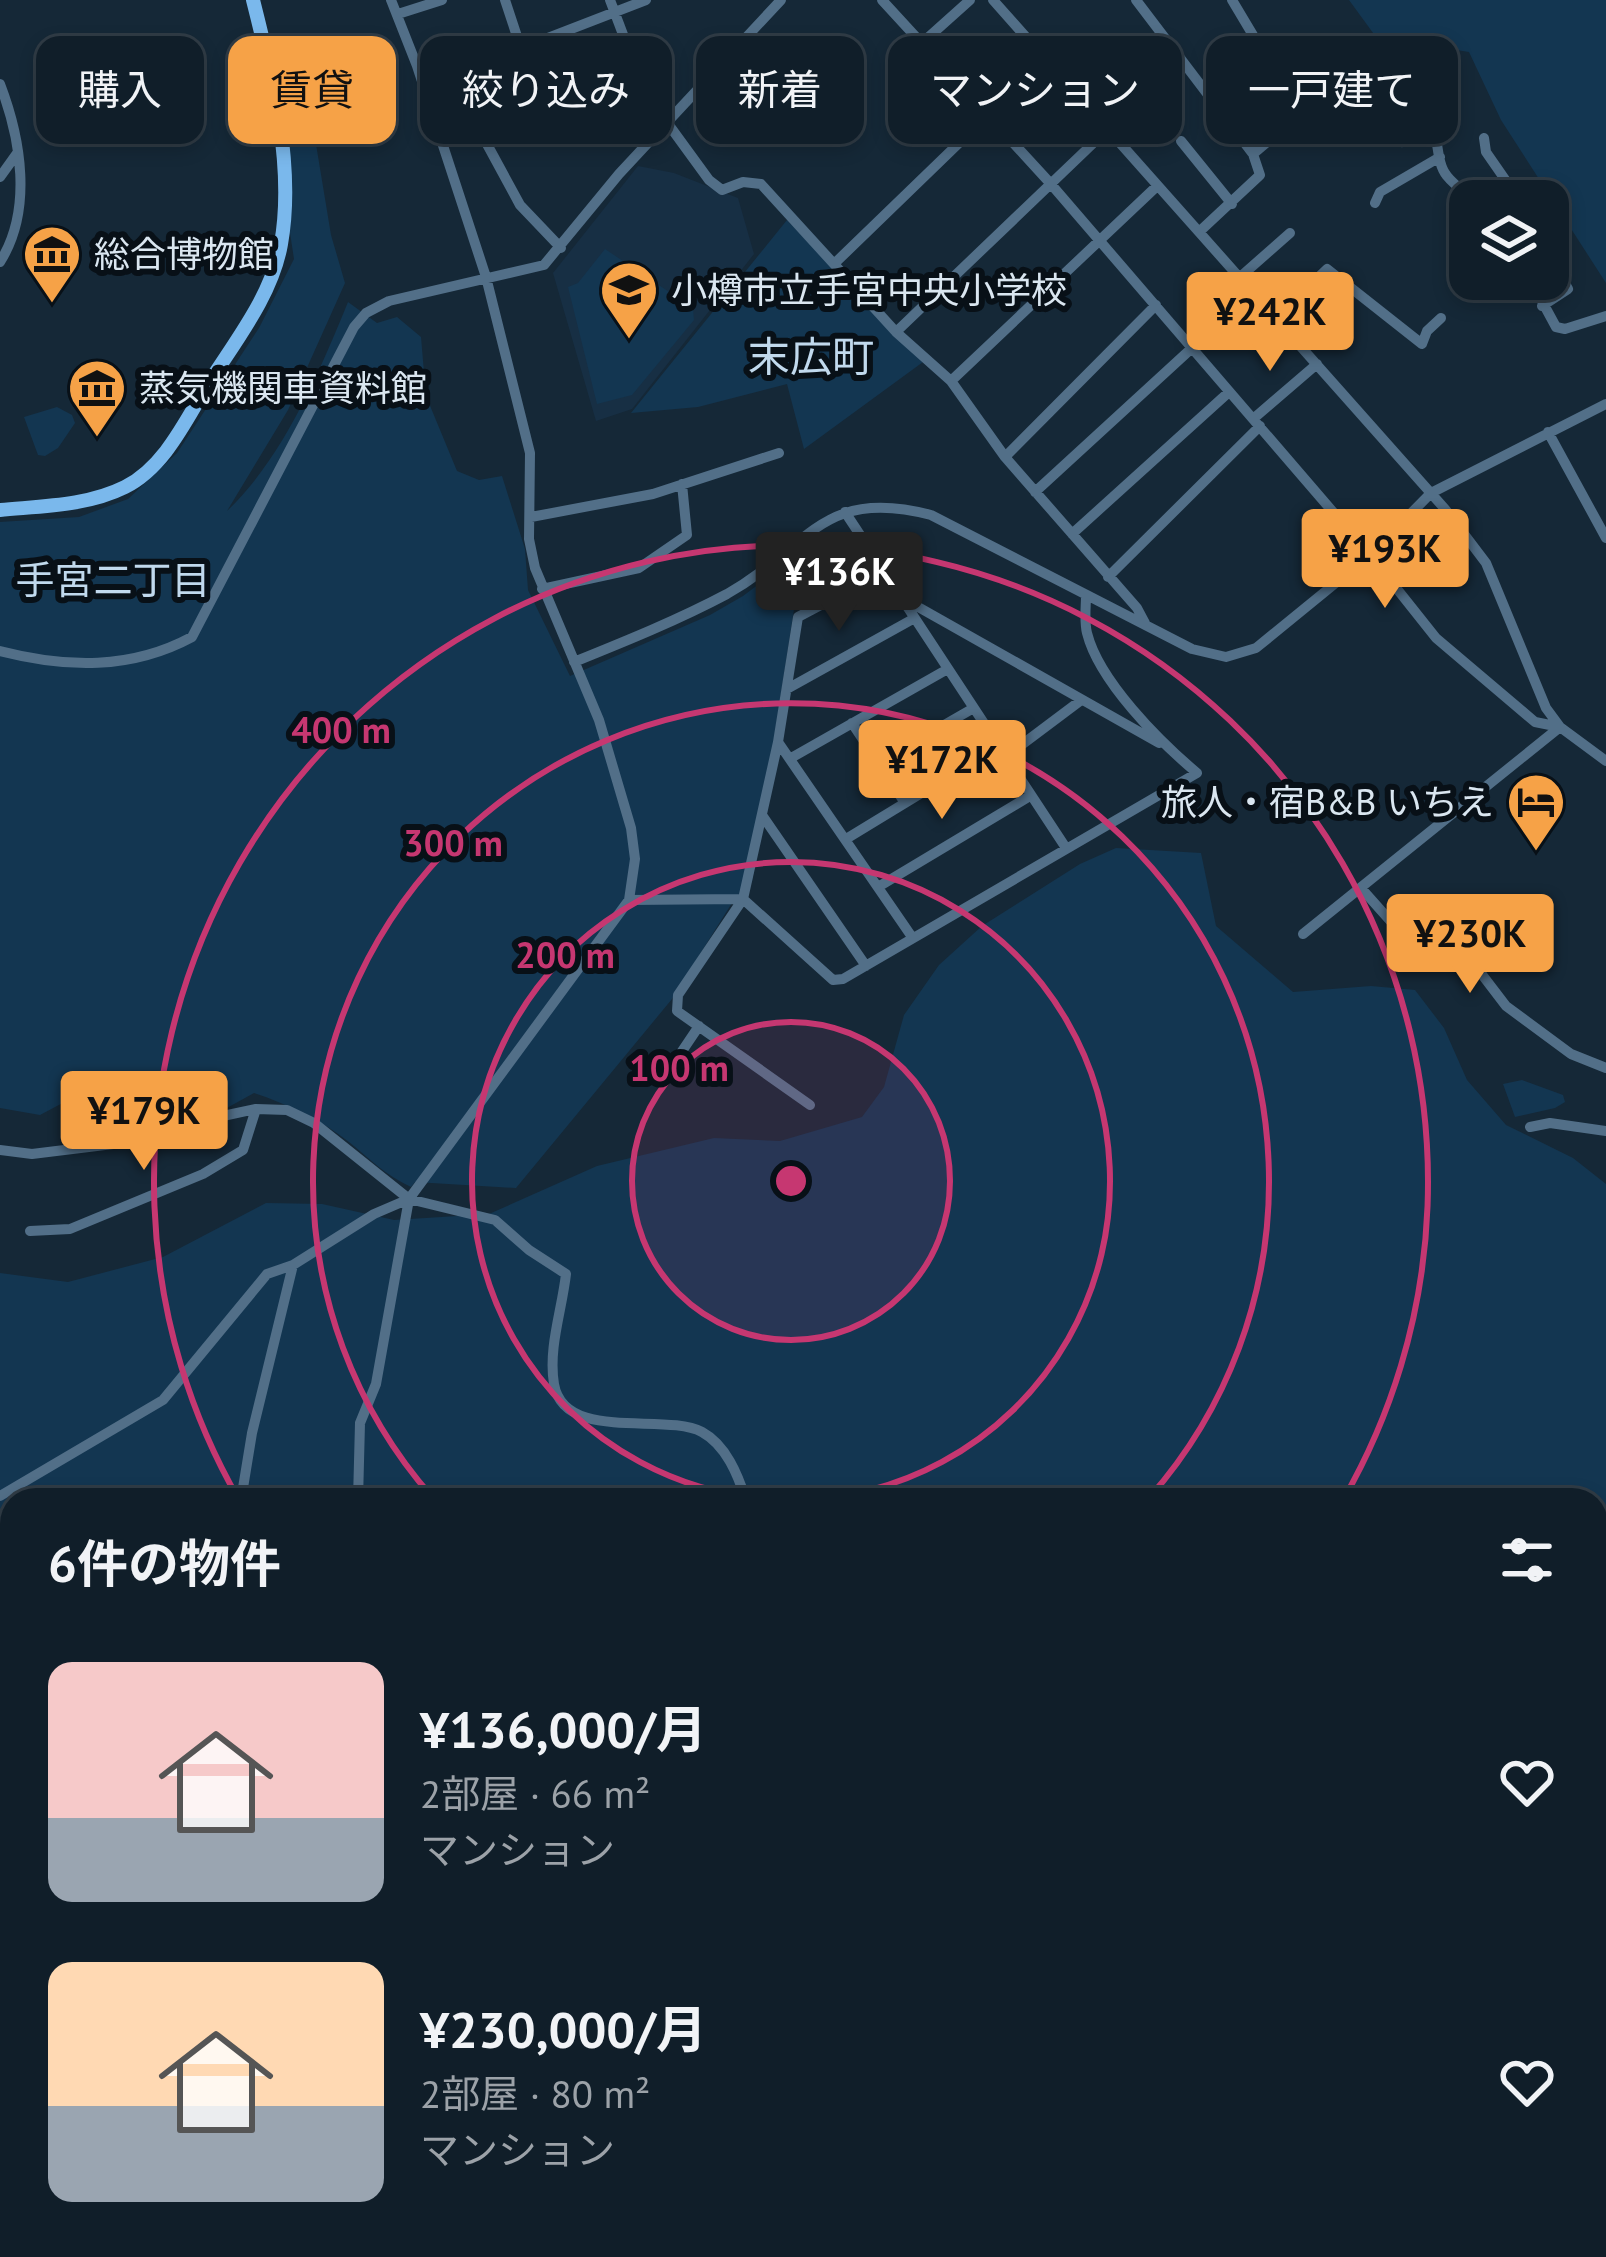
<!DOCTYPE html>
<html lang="ja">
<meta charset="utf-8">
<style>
:root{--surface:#101e29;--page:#1e2b35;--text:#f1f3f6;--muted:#9ca2a8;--line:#303c46;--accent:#f6a247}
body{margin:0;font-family:"PT Sans","Noto Sans JP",sans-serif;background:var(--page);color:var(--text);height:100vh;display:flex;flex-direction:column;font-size:45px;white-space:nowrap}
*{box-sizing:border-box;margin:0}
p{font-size:39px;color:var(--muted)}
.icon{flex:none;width:66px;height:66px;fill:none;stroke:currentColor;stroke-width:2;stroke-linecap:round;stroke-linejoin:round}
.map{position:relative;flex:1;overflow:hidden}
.drawer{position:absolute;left:0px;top:1488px;width:1608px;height:771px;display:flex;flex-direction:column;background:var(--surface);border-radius:36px 36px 0 0;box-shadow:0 6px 18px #0003,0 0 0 3px var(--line)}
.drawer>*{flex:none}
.banner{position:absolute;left:36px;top:36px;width:1536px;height:108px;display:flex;gap:24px}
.buttons{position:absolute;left:1449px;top:180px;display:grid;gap:24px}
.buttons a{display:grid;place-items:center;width:120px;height:120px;border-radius:24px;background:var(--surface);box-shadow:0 6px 18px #0003,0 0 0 3px var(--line);font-size:60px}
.price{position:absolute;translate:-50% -102px;padding:0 27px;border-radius:12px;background:var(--accent);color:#111;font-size:39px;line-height:78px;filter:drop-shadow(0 3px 6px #0008)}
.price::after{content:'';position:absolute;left:50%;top:72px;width:36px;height:27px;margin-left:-18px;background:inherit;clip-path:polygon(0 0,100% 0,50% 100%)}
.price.on{background:#222;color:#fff}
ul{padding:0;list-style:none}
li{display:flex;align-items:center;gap:36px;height:300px;padding:0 48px}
li span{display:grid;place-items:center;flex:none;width:336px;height:240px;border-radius:24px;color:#555}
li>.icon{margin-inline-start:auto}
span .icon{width:144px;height:144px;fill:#fffc;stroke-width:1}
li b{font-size:51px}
h2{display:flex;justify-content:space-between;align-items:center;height:144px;padding:0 48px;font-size:51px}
.pill{padding:0 42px;border-radius:24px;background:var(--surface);box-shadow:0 6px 18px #0003,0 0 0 3px var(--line);font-size:42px;line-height:108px}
.pill.on{background:var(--accent);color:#111}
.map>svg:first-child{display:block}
.built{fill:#172f44}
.green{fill:#133651}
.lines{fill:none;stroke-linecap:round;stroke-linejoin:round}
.minor{stroke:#526f88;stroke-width:10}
.major{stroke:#7ab8ec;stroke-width:14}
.ring{fill:none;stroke:#c63771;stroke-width:6}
.labels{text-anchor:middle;stroke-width:12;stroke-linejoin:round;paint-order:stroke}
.poi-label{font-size:36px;fill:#dae6f0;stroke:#081017;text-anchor:start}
.neighbourhood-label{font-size:39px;fill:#c1d9ed;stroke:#081017}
.quarter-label{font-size:42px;fill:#c1d9ed;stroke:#081017}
.centre{fill:#c63771;stroke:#081017;stroke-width:6}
.ring-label{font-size:36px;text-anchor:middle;font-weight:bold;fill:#c63771;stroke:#081017;stroke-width:12;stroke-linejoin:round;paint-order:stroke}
</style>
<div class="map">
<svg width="1606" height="2257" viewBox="0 0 1606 2257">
<rect width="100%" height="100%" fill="#152837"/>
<path class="built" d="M 638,166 L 674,173 L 738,198 L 754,254 L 632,409 L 596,421 L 553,273 Z
M 1606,2163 L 1606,2257 L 1549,2257 L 1546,2247 L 1596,2247 L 1596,2167 Z"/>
<path class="green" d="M 1349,0 L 1606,0 L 1606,283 L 1501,120 L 1469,52 L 1376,37 Z
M 288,68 L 293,68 L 312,120 L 331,235 L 345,283 L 288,410 L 227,511 C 283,458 319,373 348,302 L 377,323 L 397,317 L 421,337 L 426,396 L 457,471 L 479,480 L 502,476 L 525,549 L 528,590 L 570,676 L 710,615 L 743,596 L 803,551 L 752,882 L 735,898 L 672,999 L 516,1188 L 415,1182 L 411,1187 C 385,1175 370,1159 349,1142 C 321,1120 287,1104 254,1093 L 196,1125 L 102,1082 L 40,1115 L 0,1108 L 0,522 L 79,517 L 128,499 L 177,453 L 259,328 L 294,259 L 287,213 Z
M 787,220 L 923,362 L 804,449 L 787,384 L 698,407 L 631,413 Z
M 605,249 L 693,308 L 694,320 L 632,395 L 597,404 L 568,287 L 578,283 Z
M 57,407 L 72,415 L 75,423 L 58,448 L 45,456 L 38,455 L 24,417 Z
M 1116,848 L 1201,853 L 1216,926 L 1293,992 L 1371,986 L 1415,990 L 1444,1028 L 1467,1080 L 1506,1125 L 1573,1158 L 1606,1184 L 1606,1680 L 1596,1671 L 1596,1500 L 12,1500 L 12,1658 L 0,1675 L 0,1273 L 68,1282 L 163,1257 L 266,1203 L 322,1204 L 394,1220 L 489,1214 L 597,1166 L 714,1138 L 780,1141 L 862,1117 L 884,1087 L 904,1015 L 939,965 L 982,926 L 1080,864 Z
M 1522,1080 L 1563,1095 L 1565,1102 L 1555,1108 L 1515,1117 L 1503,1084 Z"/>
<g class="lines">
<path class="minor" d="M 505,0 L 538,100 L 633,61 L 610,0
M 882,0 L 1050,183 L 1370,555 L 1436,638 L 1535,722 L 1560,727
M 993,0 L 1445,509 L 1486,563 L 1546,708 L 1560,727 L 1606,761
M 1136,0 L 1253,154 L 1260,175 L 1199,232
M 1232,0 L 1269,62 L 1296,56 L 1325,95
M 398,14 L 442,0
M 922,43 L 970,0
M 450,76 L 520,205 L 561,248
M 0,84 C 21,139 33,210 0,262
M 424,86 L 646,0
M 1340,87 L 1402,142 L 1430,119
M 666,121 L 709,180 L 722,190 L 743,182 L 761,184 L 896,332 L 951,381 L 1005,457 L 1137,608 L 1145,623
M 1104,127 L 1149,90 L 1159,101
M 1484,138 L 1486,152 L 1520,201
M 1181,141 L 1232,204
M 1253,154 C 1302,114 1387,25 1432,124 C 1439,139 1436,163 1447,176 C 1454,185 1466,193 1475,201
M 0,177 L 18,152
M 1375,203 L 1380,192 L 1440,157
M 835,263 L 989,114
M 1239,278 L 1290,233
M 1530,279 L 1556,327 L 1565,329 L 1606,316
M 1542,306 L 1568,289 L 1548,252
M 1275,319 L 1327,269 L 1422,344 L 1427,331 L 1441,318
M 896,332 L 1107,130
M 951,381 L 1156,187
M 1253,419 L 1317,364
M 1548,432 L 1606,538
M 1005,457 L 1156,305
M 1035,492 L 1192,348
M 845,512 L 1066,848
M 531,517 L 653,494 L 779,453
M 1072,534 L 1229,392
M 1108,577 L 1260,426
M 542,589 L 639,568 L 687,535 L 682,484
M 904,599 L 1159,743
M 0,651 C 66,668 131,670 192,637 L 354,327 L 366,313 L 389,301 L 544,265 L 619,174 L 781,0
M 574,662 C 626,641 678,620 727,594 C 809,548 821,486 931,515 L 1192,649 L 1226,657 L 1256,648 L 1370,555 L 1431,493 L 1606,404
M 787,689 L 913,619
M 852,723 L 905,803
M 778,742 L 912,937
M 791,758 L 946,670
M 1004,758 L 1080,701
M 878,763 L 972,709
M 762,815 L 866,966
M 846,839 L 997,747
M 878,887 L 1030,796
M 1361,888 L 1402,934 L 1412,938 L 1435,937 L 1464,951 L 1506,1006 L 1571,1054 L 1606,1068
M 629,900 L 743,899 L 833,980 L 843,979 L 1197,773 C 1159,741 1099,681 1087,633 C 1084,621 1086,607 1086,595
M 1303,934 L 1560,727
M 668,1072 L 699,1026
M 810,1105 L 677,1011 L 678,995 L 743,899 L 778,742 L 798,617 L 885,571
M 1530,1127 L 1550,1123 L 1606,1131
M 0,1150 L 32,1154 L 194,1134 L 223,1116 L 256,1109 L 287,1110 L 314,1123 L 409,1199 L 495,1220 L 529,1250 L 566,1274 C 562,1310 548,1348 554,1384 C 564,1443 665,1412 702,1432 C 726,1445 738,1475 746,1500
M 30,1231 L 70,1229 L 203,1174 L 243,1150 L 256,1109
M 0,1496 L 163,1400 L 267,1274 L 293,1265 L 374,1214 L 409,1199
M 241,1500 L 252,1433 L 293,1265
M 358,1500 L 360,1423 L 376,1384 L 409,1199 L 629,900 L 635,859 L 631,828 L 599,720 L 535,568 L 529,539 L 530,453 L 486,277 L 417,66 L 391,0
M 1596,1735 L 1606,1735
M 1596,1808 L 1606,1809
M 0,1849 L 12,1837
M 1596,1892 L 1606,1894
M 1596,1907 L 1606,1909
M 1596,1983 L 1606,1981
M 0,2095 L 12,2092
M 0,2143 L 12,2140
M 0,2189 L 12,2186
M 439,2247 L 440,2257
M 828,2247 L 829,2257
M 51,2257 L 82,2247
M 703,2257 L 783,2247
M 971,2257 L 972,2247
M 1104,2257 L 1106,2247
M 1262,2257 L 1266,2247
M 1524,2257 L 1525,2247"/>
<path class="major" d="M 0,510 C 42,506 87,506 125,487 C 163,468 184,424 205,389 C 232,345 272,297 281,244 C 295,166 272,75 253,0"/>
</g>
<circle cx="791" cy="1181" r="159" fill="#c63771" fill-opacity=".12"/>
<g class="ring">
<circle cx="791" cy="1181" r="159"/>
<path d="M788 1500A319 319 0 1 1 794 1500"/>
<path d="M433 1498A478 478 0 1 1 1149 1498"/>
<path d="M239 1500A637 637 0 1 1 1343 1500"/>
</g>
<defs>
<g id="museum-pin" transform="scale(3)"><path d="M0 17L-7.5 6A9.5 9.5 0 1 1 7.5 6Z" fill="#f6a247" stroke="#081017"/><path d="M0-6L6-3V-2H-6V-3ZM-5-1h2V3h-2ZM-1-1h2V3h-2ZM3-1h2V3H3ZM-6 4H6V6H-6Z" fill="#111"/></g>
<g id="school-pin" transform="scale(3)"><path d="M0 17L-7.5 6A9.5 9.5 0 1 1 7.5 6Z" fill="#f6a247" stroke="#081017"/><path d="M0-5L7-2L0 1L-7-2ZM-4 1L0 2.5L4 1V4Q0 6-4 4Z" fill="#111"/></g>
<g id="hotel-pin" transform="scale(3)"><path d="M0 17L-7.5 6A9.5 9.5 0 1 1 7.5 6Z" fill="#f6a247" stroke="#081017"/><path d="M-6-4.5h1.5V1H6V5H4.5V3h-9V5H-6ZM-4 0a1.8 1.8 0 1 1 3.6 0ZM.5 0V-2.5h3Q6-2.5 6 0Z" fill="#111"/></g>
</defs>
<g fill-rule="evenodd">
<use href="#museum-pin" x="52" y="254"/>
<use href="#school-pin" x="629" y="290"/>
<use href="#museum-pin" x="97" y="388"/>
<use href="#hotel-pin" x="1536" y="802"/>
</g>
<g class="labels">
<g class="poi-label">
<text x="94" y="267">総合博物館</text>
<text x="671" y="303">小樽市立手宮中央小学校</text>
<text x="139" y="401">蒸気機関車資料館</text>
<text x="1494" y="815" text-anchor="end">旅人・宿B&amp;B いちえ</text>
</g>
<g class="neighbourhood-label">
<text x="113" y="594">手宮二丁目</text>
</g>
<g class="quarter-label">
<text x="811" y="372">末広町</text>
</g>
</g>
<circle cx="791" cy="1181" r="18" class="centre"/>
<g class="ring-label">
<text x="341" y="743">400 m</text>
<text x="453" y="856">300 m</text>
<text x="565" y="968">200 m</text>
<text x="679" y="1081">100 m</text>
</g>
</svg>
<div class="buttons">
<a><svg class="icon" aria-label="layers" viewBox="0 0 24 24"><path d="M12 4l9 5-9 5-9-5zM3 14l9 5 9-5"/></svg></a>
</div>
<b class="price" style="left:1270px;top:374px">¥242K</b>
<b class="price" style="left:1385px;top:611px">¥193K</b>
<b class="price on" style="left:839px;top:634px">¥136K</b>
<b class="price" style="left:942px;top:822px">¥172K</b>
<b class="price" style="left:1470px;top:996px">¥230K</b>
<b class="price" style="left:144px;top:1173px">¥179K</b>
<div class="banner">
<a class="pill">購入</a>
<a class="pill on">賃貸</a>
<a class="pill">絞り込み</a>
<a class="pill">新着</a>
<a class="pill">マンション</a>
<a class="pill">一戸建て</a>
</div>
<section class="drawer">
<h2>6件の物件<svg class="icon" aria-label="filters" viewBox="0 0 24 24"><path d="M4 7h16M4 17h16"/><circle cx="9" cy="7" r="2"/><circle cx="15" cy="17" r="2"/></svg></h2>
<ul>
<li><span style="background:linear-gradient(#f6c9c9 65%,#9aa5b1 0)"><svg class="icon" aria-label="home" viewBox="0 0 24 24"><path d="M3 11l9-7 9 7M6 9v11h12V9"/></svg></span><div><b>¥136,000/月</b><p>2部屋 · 66 m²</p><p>マンション</p></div><svg class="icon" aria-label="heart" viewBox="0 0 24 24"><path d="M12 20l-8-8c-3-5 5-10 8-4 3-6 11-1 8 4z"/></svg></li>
<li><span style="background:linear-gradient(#ffd9b3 60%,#9aa5b1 0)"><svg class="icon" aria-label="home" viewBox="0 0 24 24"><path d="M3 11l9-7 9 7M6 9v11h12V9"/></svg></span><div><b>¥230,000/月</b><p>2部屋 · 80 m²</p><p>マンション</p></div><svg class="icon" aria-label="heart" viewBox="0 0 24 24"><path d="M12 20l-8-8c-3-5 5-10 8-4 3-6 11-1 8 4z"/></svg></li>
</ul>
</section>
</div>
